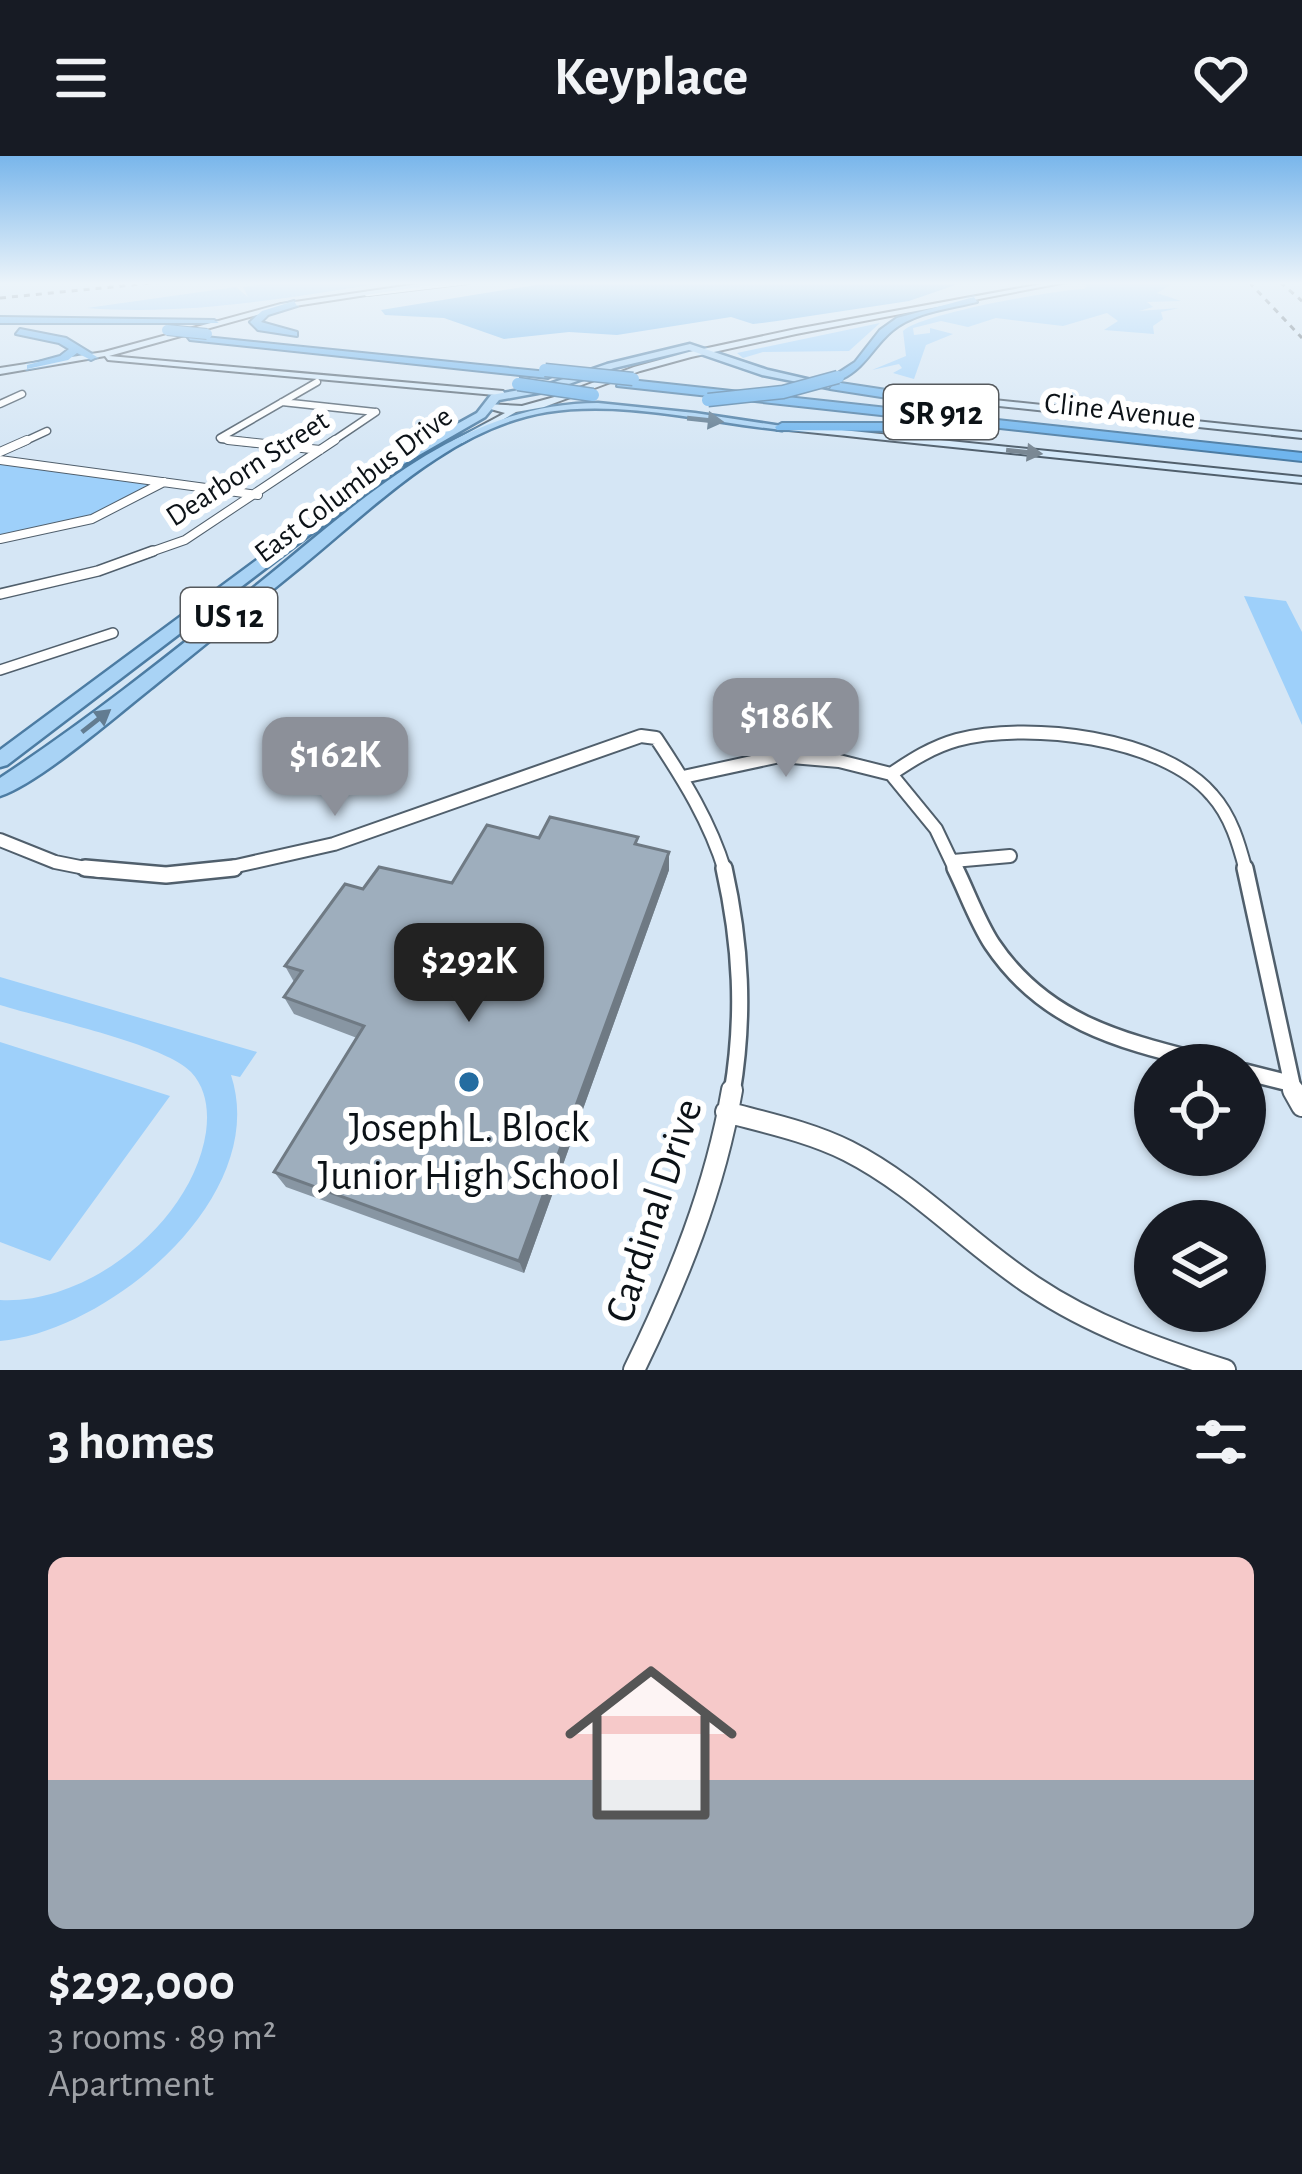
<!DOCTYPE html>
<meta charset="utf-8">
<style>
:root{--surface:#171b24;--page:#242831;--text:#f1f3f6;--muted:#9ea1a6;--line:#363941;--accent:#8c9099}
body{margin:0;font-family:"Alegreya Sans",sans-serif;background:var(--page);color:var(--text);height:100vh;display:flex;flex-direction:column;font-size:45px;white-space:nowrap}
*{box-sizing:border-box;margin:0}
p{font-size:39px;color:var(--muted)}
.icon{flex:none;width:66px;height:66px;fill:none;stroke:currentColor;stroke-width:2;stroke-linecap:round;stroke-linejoin:round}
.map{position:relative;height:1214px;overflow:hidden}
.panel{display:flex;flex-direction:column;background:var(--surface);flex:1}
.panel>*{flex:none}
.buttons{position:absolute;left:1134px;top:888px;display:grid;gap:24px}
.buttons a{display:grid;place-items:center;width:132px;height:132px;border-radius:50%;background:var(--surface);box-shadow:0 3px 9px #0004;font-size:60px}
.price{position:absolute;translate:-50% -102px;padding:0 27px;border-radius:24px;background:var(--accent);color:#fff;font-size:39px;line-height:78px;filter:drop-shadow(0 3px 6px #0008)}
.price::after{content:'';position:absolute;left:50%;top:72px;width:36px;height:27px;margin-left:-18px;background:inherit;clip-path:polygon(0 0,100% 0,50% 100%)}
.price.active{background:#222;color:#fff}
ul{padding:0;list-style:none}
li{display:grid;align-content:center;gap:24px;height:636px;padding:0 48px}
li+li{border-top:3px solid var(--line)}
li span{display:grid;place-items:center;height:372px;border-radius:18px;color:#555}
li>.icon{margin-inline-start:auto}
span .icon{width:216px;height:216px;fill:#fffc;stroke-width:1}
li b{font-size:51px}
h2{display:flex;justify-content:space-between;align-items:center;height:144px;padding:0 48px;font-size:51px}
header{display:flex;justify-content:space-between;align-items:center;height:156px;padding:0 48px;background:var(--surface);font-size:54px;font-weight:700}
.map>svg:first-child{display:block}
.green{fill:#9ed0fa}
.water{fill:#74b8ef}
.lines{fill:none;stroke-linecap:round;stroke-linejoin:round}
.street-far6-casing{stroke:#505f6c;stroke-width:6}
.street-far5-casing{stroke:#505f6c;stroke-width:9}
.street-far4-casing{stroke:#505f6c;stroke-width:10}
.street-far3-casing{stroke:#505f6c;stroke-width:12}
.street-far2-casing{stroke:#505f6c;stroke-width:16}
.street-far1-casing{stroke:#505f6c;stroke-width:20}
.street-casing{stroke:#505f6c;stroke-width:24}
.secondary-casing{stroke:#505f6c;stroke-width:4}
.primary-casing{stroke:#4c7ca3;stroke-width:5}
.highway-casing{stroke:#4c7ca3;stroke-width:4}
.street-far6{stroke:#fff;stroke-width:4.5}
.street-far5{stroke:#fff;stroke-width:6}
.street-far4{stroke:#fff;stroke-width:8}
.street-far3{stroke:#fff;stroke-width:9}
.street-far2{stroke:#fff;stroke-width:12}
.street-far1{stroke:#fff;stroke-width:15}
.street{stroke:#fff;stroke-width:20}
.secondary{fill:#d4e9fa;fill-rule:evenodd}
.primary{fill:#a9d3f5;fill-rule:evenodd}
.highway{fill:#6fb5ee;fill-rule:evenodd}
.rail{stroke:#4e5860;stroke-width:3;stroke-dasharray:6 6;stroke-linecap:butt}
.highway-bridge-far1-casing{stroke:#4c7ca3;stroke-width:12;stroke-linecap:butt}
.highway-bridge-casing{stroke:#4c7ca3;stroke-width:15;stroke-linecap:butt}
.highway-bridge-far1{stroke:#6fb5ee;stroke-width:10}
.highway-bridge{stroke:#6fb5ee;stroke-width:12}
.wall{fill:#8896a3}
.shaded-wall{fill:#6f7a84}
.building{fill:#9eaebd;stroke:#6f7a84;stroke-width:3}
.oneway{fill:#627c91}
.oneway2{fill:#7a8894}
.poi-dot{fill:#246ca0;stroke:#fff;stroke-width:4.5}
.labels{text-anchor:middle;stroke-width:12;stroke-linejoin:round;paint-order:stroke}
.far-street-label{font-size:30px;fill:#0c1217;stroke:#fff}
.shield{fill:#fff;stroke:#55595d;stroke-width:3}
.shield-label{font-size:33px;font-weight:bold;fill:#0c1217}
.near-poi-label{font-size:42px;fill:#0c1217;stroke:#fff}
.near-street-label{font-size:42px;fill:#0c1217;stroke:#fff}
</style>
<header><svg class="icon" aria-label="menu" viewBox="0 0 24 24"><path d="M4 6h16M4 12h16M4 18h16"/></svg>Keyplace<svg class="icon" aria-label="heart" viewBox="0 0 24 24"><path d="M12 20l-8-8c-3-5 5-10 8-4 3-6 11-1 8 4z"/></svg></header>
<div class="map">
<svg width="1302" height="1214" viewBox="0 0 1302 1214">
<rect width="100%" height="100%" fill="#d5e6f5"/>
<path class="green" d="M 278,126 L 389,126 C 286,142 189,160 87,152 L 236,131 L 248,141 L 243,131 Z
M 1176,126 L 1157,137 L 1181,145 L 1147,146 L 1153,151 L 1139,155 L 1179,152 L 1161,156 L 1163,163 L 1153,170 L 1154,178 L 1104,174 L 1118,165 L 1107,157 L 1063,170 L 996,162 L 968,171 L 941,165 L 913,172 L 914,179 L 930,177 L 930,172 L 953,178 L 926,189 L 914,223 L 893,217 L 902,212 L 899,208 L 872,214 L 906,200 L 903,175 C 920,158 1055,134 1084,133 L 1088,130 L 1082,128 L 1089,127 Z
M 880,167 L 849,195 L 763,196 L 743,202 L 737,197 Z
M 0,307 L 148,327 L 153,329 L 84,362 L 0,379 Z
M 1244,440 L 1286,445 L 1302,476 L 1302,569 Z
M 0,821 L 257,896 L 240,921 L 231,919 C 271,1041 109,1175 0,1185 L 0,1144 C 89,1149 193,1065 206,976 C 209,954 206,932 191,916 C 165,888 41,862 0,849 Z
M 0,886 L 170,940 L 50,1105 L 0,1086 Z"/>
<path class="water" d="M 554,126 L 964,126 L 909,145 L 777,165 L 753,168 L 731,161 L 617,179 L 569,176 L 504,183 L 444,162 L 385,159 L 381,154 Z"/>
<g class="lines">
<g class="street-far6-casing">
<path id="street-far6" d="M 367,138 L 468,126"/>
</g>
<g class="street-far5-casing">
<path id="street-far5" d="M 282,246 L 375,256
M 0,248 L 22,238
M 220,282 L 317,226
M 221,283 L 255,287
M 21,287 L 47,275
M 330,287 L 376,256"/>
</g>
<g class="street-far4-casing">
<path id="street-far4" d="M 228,284 L 320,294
M 0,296 L 27,284
M 0,304 L 258,339
M 0,383 L 92,363 L 164,326
M 145,398 L 185,384 L 335,284"/>
</g>
<g class="street-far3-casing">
<path id="street-far3" d="M 0,438 L 98,415 L 153,395
M 0,514 L 113,477"/>
</g>
<g class="street-far2-casing">
<path id="street-far2" d="M 891,618 C 912,604 932,591 957,584 C 1027,565 1163,581 1212,639 C 1231,660 1239,688 1246,715
M 683,621 L 780,600 L 839,605 L 891,618 L 936,673 L 956,715
M 0,684 L 55,706 L 100,715
M 953,705 L 1010,700
M 214,715 L 334,688 L 641,580 L 656,582 C 684,624 710,666 725,715"/>
</g>
<g class="street-far1-casing">
<path id="street-far1" d="M 85,712 L 166,719 L 234,712
M 724,712 C 741,788 745,859 732,937
M 955,712 C 967,736 977,765 992,788 C 1047,870 1127,886 1216,909
M 1245,712 L 1294,937
M 1245,916 L 1289,927"/>
</g>
<g class="street-casing">
<path id="street" d="M 1293,934 L 1302,950
M 726,956 C 767,967 810,976 848,995 C 917,1030 969,1088 1033,1130 C 1091,1169 1158,1193 1225,1214
M 634,1214 C 678,1124 715,1033 732,934"/>
</g>
<g class="secondary-casing">
<path id="secondary" d="M 432,126 L 450,126 L 282,152 L 109,200 L 503,235 L 506,240 L 108,204 L 105,200 L 0,218 L 0,212 L 104,196 L 281,148 Z
M 1053,126 L 1067,126 L 796,178 L 691,201 L 640,215 L 544,251 L 516,256 L 462,287 L 453,285 L 505,257 L 487,252 L 487,248 L 522,250 L 558,240 L 634,211 L 689,196 L 796,173 Z
M 907,235 L 1302,276 L 1302,282 L 904,240 Z
M 793,269 L 1302,321 L 1302,327 L 789,274 L 788,272 Z"/>
</g>
<g class="primary-casing">
<path id="primary" d="M 690,188 L 768,214 L 833,229 L 828,232 L 762,219 L 689,194 L 614,212 L 549,235 L 499,244 L 485,261 L 400,310 L 7,609 L 0,611 L 0,594 L 392,304 L 477,257 L 491,239 L 543,230 L 607,208 Z
M 598,247 L 695,257 L 788,271 L 782,274 C 706,266 623,244 547,256 C 451,272 375,350 303,409 C 254,449 205,489 155,529 C 118,558 41,626 0,640 L 0,622 C 85,566 164,503 243,440 C 350,356 453,247 598,247 Z"/>
</g>
<g class="highway-casing">
<path id="highway" d="M 974,141 L 977,146 C 949,153 915,156 892,175 C 873,191 866,211 842,223 L 832,221 L 855,206 L 880,174 L 897,162 Z
M 294,145 L 297,150 L 268,159 L 261,166 L 297,176 L 297,180 L 258,174 L 250,166 L 262,155 Z
M 0,161 L 214,164 L 219,167 L 0,167 Z
M 20,173 L 66,182 L 97,201 L 91,204 L 77,197 L 68,204 L 27,213 L 27,209 L 60,200 L 69,193 L 59,187 L 16,178 Z
M 186,179 L 548,216 L 554,219 L 548,222 L 190,184 Z
M 621,223 L 1302,297 L 1302,305 L 617,230 Z
M 834,226 L 939,242 L 945,246 L 939,250 L 830,233 Z
M 782,267 L 905,267 L 912,271 L 905,275 L 777,274 L 775,271 Z"/>
</g>
<use href="#street-far6" class="street-far6"/>
<use href="#street-far5" class="street-far5"/>
<use href="#street-far4" class="street-far4"/>
<use href="#street-far3" class="street-far3"/>
<use href="#street-far2" class="street-far2"/>
<use href="#street-far1" class="street-far1"/>
<use href="#street" class="street"/>
<use href="#secondary" class="secondary"/>
<use href="#primary" class="primary"/>
<use href="#highway" class="highway"/>
<path class="rail" d="M 1249,126 L 1302,182
M 1280,126 L 1302,145
M 0,142 L 162,126"/>
<g class="highway-bridge-far1-casing">
<path id="highway-bridge-far1" d="M 167,174 L 207,178"/>
</g>
<g class="highway-bridge-casing">
<path id="highway-bridge" d="M 545,214 L 633,223
M 518,228 L 593,239
M 708,244 L 783,236 L 838,221"/>
</g>
<use href="#highway-bridge-far1" class="highway-bridge-far1"/>
<use href="#highway-bridge" class="highway-bridge"/>
</g>
<path class="wall" d="M 638,689 L 669,696 L 669,714 L 524,1117 L 286,1031 L 274,1016 L 357,882 L 294,858 L 284,841 L 294,826 L 285,810 L 363,733 L 452,727 Z"/>
<path class="shaded-wall" d="M 669,696 L 669,714 L 524,1117 L 519,1105 Z"/>
<path class="building" d="M 550,661 L 638,681 L 635,688 L 669,696 L 519,1105 L 274,1016 L 364,870 L 284,841 L 302,815 L 285,810 L 345,728 L 363,733 L 379,711 L 452,727 L 487,669 L 539,682 Z"/>
<defs><path id="oneway-solid" d="M-6-.8H1V-3.2L6.5 0L1 3.2V.8H-6Z" transform="scale(3)"/></defs>
<g class="oneway">
<use href="#oneway-solid" transform="translate(705 264) rotate(6)"/>
<use href="#oneway-solid" transform="translate(96 565) rotate(-38)"/>
</g>
<use class="oneway2" href="#oneway-solid" transform="translate(1024 296) rotate(6)"/>
<linearGradient id="sky" x2="0" y2="1"><stop stop-color="#79b6eb"/><stop offset="0.43" stop-color="#ecf4fa"/><stop offset="1" stop-color="#ecf4fa" stop-opacity="0"/></linearGradient>
<rect width="1302" height="296" fill="url(#sky)"/>
<circle class="poi-dot" cx="469" cy="926" r="12"/>
<g class="labels">
<g class="far-street-label">
<text transform="translate(1120 254) rotate(6)" y="10">Cline Avenue</text>
<text transform="translate(247 312) rotate(-33)" y="10">Dearborn Street</text>
<text transform="translate(353 328) rotate(-37)" y="10">East Columbus Drive</text>
</g>
<g class="shield">
<rect x="884" y="229" width="114" height="54" rx="9"/>
<rect x="181" y="432" width="96" height="54" rx="9"/>
</g>
<g class="shield-label">
<text x="941" y="268">SR 912</text>
<text x="229" y="471">US 12</text>
</g>
<g class="near-poi-label">
<text x="469" y="985">Joseph L. Block<tspan x="469" dy="48">Junior High School</tspan></text>
</g>
<g class="near-street-label">
<text transform="translate(652 1054) rotate(-72)" y="15">Cardinal Drive</text>
</g>
</g>
</svg>
<div class="buttons">
<a><svg class="icon" aria-label="locate" viewBox="0 0 24 24"><circle cx="12" cy="12" r="6"/><path d="M12 2v4M12 18v4M2 12h4M18 12h4"/></svg></a>
<a><svg class="icon" aria-label="layers" viewBox="0 0 24 24"><path d="M12 4l9 5-9 5-9-5zM3 14l9 5 9-5"/></svg></a>
</div>
<b class="price" style="left:786px;top:624px">$186K</b>
<b class="price" style="left:335px;top:663px">$162K</b>
<b class="price active" style="left:469px;top:869px">$292K</b>
</div>
<section class="panel">
<h2>3 homes<svg class="icon" aria-label="filters" viewBox="0 0 24 24"><path d="M4 7h16M4 17h16"/><circle cx="9" cy="7" r="2"/><circle cx="15" cy="17" r="2"/></svg></h2>
<ul>
<li><span style="background:linear-gradient(#f6c9c9 60%,#9aa5b1 0)"><svg class="icon" aria-label="home" viewBox="0 0 24 24"><path d="M3 11l9-7 9 7M6 9v11h12V9"/></svg></span><div><b>$292,000</b><p>3 rooms · 89 m²</p><p>Apartment</p></div></li>
</ul>
</section>
